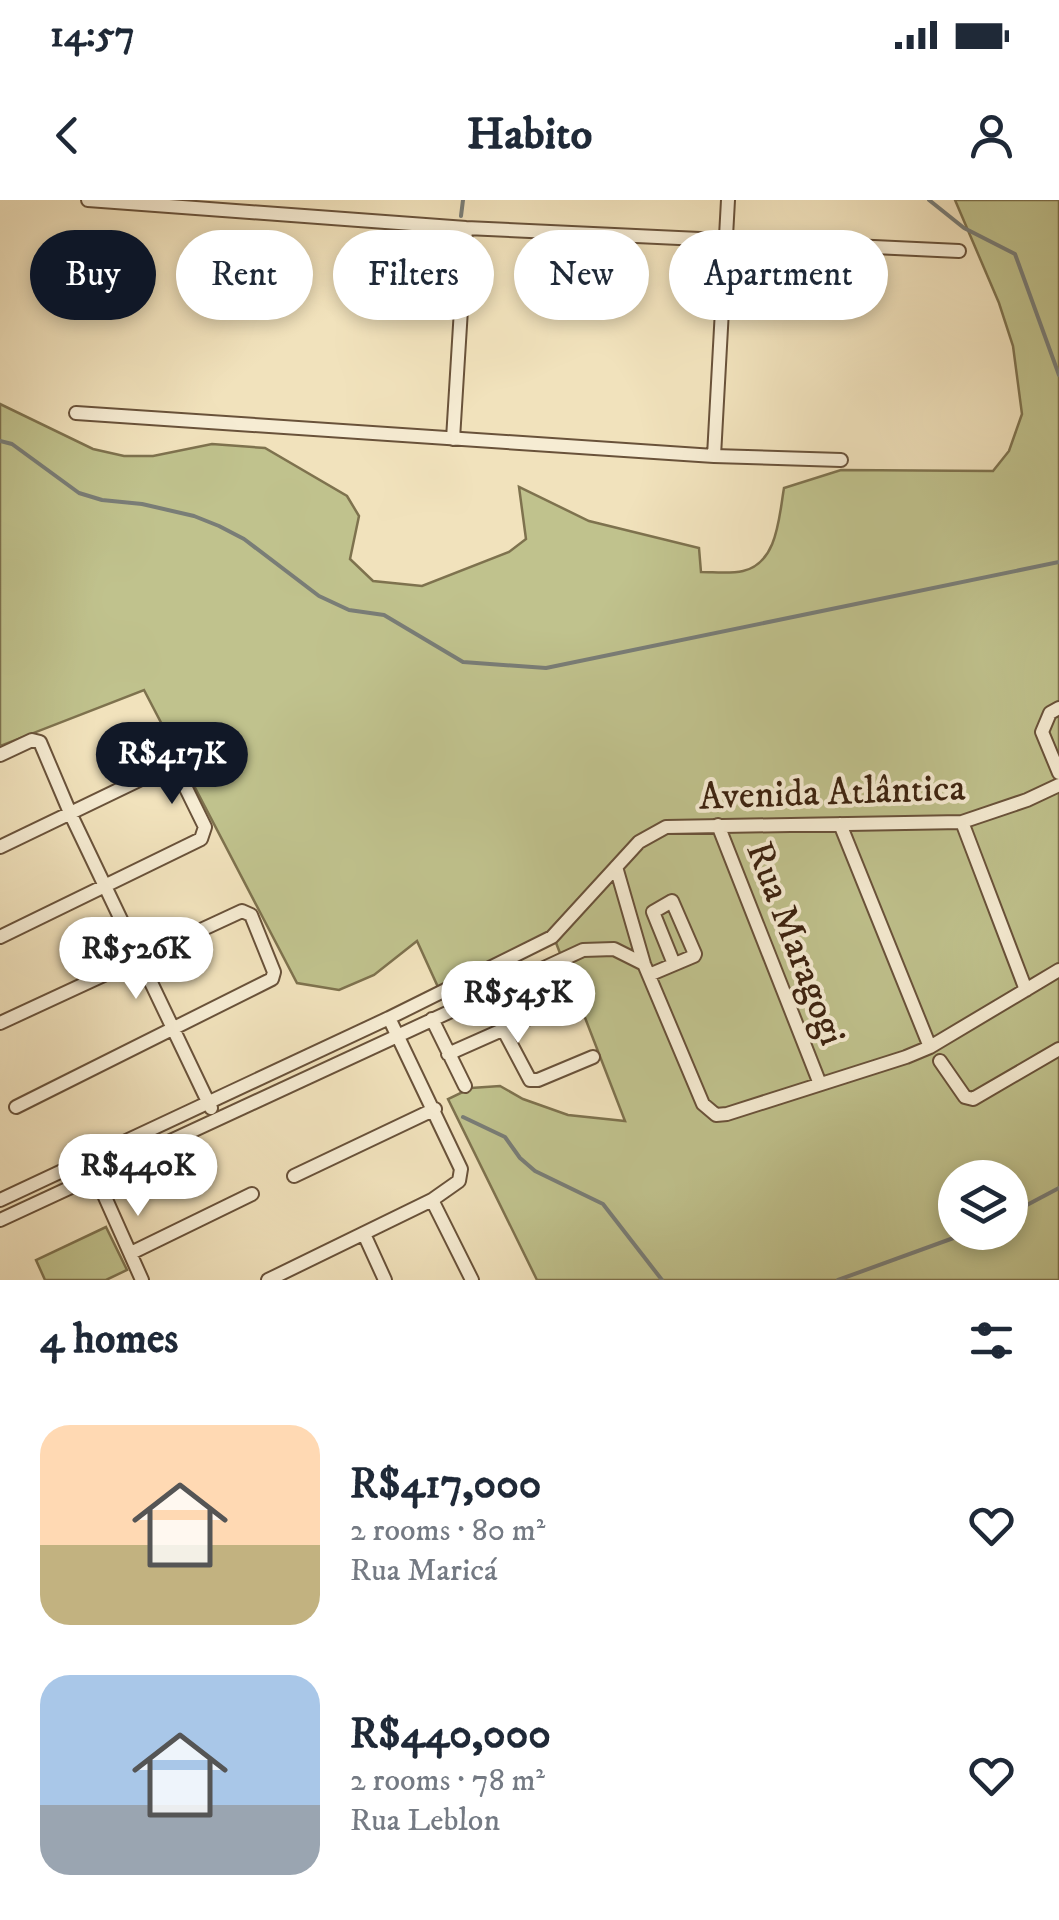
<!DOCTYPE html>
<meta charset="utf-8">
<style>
:root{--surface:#fff;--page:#f6f6f7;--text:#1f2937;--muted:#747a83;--accent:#111827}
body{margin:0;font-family:"IM FELL DW Pica",serif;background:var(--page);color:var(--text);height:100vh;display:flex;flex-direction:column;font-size:38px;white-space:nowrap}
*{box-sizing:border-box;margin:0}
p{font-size:32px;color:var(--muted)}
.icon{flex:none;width:55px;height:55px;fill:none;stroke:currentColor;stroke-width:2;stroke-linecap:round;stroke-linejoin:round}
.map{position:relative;height:1080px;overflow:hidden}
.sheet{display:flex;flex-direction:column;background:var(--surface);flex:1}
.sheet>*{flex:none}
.top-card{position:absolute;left:30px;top:30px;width:1000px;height:90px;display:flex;gap:20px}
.buttons{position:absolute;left:938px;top:960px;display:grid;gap:20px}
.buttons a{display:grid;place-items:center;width:90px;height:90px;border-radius:50%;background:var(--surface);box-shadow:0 5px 15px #0003;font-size:50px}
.price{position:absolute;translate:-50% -85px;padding:0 22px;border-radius:35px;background:#fff;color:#222;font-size:32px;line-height:65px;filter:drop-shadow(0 2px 5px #0008)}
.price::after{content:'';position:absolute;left:50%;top:60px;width:30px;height:22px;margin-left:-15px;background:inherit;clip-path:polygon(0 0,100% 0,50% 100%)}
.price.selected{background:var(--accent);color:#fff}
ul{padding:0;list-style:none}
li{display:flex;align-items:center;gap:30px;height:250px;padding:0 40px}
li span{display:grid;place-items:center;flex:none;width:280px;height:200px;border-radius:30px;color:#555}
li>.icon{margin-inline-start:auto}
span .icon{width:120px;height:120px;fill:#fffc;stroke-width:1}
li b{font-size:42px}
h2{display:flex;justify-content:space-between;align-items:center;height:120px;padding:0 40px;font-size:42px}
.chip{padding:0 35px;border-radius:45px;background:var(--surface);box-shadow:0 5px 15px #0003;font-size:35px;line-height:90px}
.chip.selected{background:var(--accent);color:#fff}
.status{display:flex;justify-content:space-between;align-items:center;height:70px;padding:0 50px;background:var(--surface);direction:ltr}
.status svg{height:28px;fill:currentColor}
header{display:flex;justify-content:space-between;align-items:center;height:130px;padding:0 40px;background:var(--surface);font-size:45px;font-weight:700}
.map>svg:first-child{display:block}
.green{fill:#c0c28d;stroke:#7e724e;stroke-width:2.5;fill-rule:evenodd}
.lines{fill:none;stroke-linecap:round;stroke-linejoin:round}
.stream{stroke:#797d77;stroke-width:4}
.minor-casing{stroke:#69523a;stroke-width:16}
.minor{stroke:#f6ecd3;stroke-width:12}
.labels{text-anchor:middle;stroke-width:8;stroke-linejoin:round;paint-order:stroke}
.street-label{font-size:38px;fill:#3c220f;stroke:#f6ecd3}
</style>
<div class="status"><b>14:57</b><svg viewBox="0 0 49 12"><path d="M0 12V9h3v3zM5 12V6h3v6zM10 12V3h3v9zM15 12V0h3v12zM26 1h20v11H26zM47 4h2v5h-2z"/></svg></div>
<header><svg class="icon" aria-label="back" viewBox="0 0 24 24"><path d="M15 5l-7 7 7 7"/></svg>Habito<svg class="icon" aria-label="person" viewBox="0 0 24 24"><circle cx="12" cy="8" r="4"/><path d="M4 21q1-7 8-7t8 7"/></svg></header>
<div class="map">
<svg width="1059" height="1080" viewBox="0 0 1059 1080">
<rect width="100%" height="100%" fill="#f1e2bc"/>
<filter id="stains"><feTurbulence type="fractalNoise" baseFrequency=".002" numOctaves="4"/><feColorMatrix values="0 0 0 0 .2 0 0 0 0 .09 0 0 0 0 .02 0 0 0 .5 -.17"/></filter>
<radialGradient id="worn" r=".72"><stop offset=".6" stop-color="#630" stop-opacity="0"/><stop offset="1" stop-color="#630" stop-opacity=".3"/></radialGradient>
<path class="green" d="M 955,0 L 1059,0 L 1059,1080 L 537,1080 L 448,899 L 471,888 L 500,886 L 523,899 L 568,915 L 625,921 L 553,735 L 438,787 L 417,741 L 374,775 L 339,790 L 297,783 L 144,490 L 0,546 L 0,204 L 93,249 L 124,256 L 153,256 L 212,244 L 265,248 L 347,296 L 359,316 L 350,359 L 373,381 L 422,386 L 509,352 L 526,339 L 519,287 L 589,321 L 699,348 L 701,372 C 714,372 730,374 743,371 C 778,363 779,316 784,288 L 841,270 L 993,271 L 1009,251 L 1022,214 L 1013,146 L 999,103 ZM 955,978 L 1010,978 L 1010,1032 L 955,1032 Z
M 106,1027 L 127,1070 L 106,1080 L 45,1080 L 36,1060 Z"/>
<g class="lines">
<path class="stream" d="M 929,0 L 964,28 L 1015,54 L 1059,175
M 461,16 L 463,0
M 0,241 L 12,244 L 79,293 L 102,300 L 142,304 L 194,316 L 219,326 L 244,339 L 319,396 L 349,410 L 384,415 L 463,462 L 546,468 L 1059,362
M 463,917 L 505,937 L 520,958 L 535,971 L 603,1004 L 662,1080
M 1010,1014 L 1059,988
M 838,1080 L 970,1032"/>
<g class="minor-casing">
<path id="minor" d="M 88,0 L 466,28 L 959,51
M 76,213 L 714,256 L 841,260
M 453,239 L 466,28
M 714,256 L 728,0
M 1059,508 L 1050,513 L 1042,532 L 1059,573
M 0,555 L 32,540 L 40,542 L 71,615 L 211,908
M 962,622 L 1026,790
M 840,624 L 930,847
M 718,625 L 820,884
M 0,647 L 168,566 L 176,568 L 205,627 L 201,639 L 0,737
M 616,667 L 644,764 L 703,904 L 716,915 L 727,914 L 906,857 L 930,847 L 1059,770
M 649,775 L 694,756 L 695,754 L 672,701 L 653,712 L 674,764
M 432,819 L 465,886
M 0,823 L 242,711 L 251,715 L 274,772 L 272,779 L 16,907
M 503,829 L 530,880 L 538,880 L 593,857
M 448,854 L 572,799
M 940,861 L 965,897 L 973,899 L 1059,849
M 92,968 L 142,1080
M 294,976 L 435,909
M 0,1000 L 389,818 L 552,737 L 639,642 L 666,627 L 962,622 L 1027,600 L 1059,585
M 432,1000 L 472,1080
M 0,1020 L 583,750 L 614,749 L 644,764
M 364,1034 L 385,1080
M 131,1053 L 252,994
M 268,1080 L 432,1000 L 459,981 L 461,969 L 389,818"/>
</g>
<use href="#minor" class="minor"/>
</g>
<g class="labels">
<g class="street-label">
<text transform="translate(832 591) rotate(-2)" y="13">Avenida Atlântica</text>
<text transform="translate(797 743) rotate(69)" y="13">Rua Maragogi</text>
</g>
</g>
<rect width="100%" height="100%" filter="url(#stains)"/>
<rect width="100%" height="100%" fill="url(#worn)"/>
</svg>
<div class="buttons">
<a><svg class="icon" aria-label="layers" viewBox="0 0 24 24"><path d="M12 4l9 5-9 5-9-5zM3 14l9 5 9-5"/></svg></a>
</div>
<b class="price selected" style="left:172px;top:607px">R$417K</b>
<b class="price" style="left:136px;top:802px">R$526K</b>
<b class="price" style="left:518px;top:846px">R$545K</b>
<b class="price" style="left:138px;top:1019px">R$440K</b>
<div class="top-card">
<a class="chip selected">Buy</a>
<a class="chip">Rent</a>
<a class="chip">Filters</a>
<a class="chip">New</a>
<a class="chip">Apartment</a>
</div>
</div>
<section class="sheet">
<h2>4 homes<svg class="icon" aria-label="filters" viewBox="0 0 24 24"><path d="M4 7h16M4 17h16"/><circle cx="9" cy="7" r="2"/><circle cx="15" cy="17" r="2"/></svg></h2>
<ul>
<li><span style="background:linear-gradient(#ffd9b3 60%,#c2b280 0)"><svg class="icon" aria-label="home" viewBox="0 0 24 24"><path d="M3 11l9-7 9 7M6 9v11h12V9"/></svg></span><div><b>R$417,000</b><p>2 rooms · 80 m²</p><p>Rua Maricá</p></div><svg class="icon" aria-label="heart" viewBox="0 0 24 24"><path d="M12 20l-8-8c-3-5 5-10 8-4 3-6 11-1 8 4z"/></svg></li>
<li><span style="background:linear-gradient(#a9c7e8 65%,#9aa5b1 0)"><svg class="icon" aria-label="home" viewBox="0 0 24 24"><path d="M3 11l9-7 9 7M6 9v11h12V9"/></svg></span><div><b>R$440,000</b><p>2 rooms · 78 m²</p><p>Rua Leblon</p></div><svg class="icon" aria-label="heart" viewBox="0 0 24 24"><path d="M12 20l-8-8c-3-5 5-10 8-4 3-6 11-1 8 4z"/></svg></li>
</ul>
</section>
